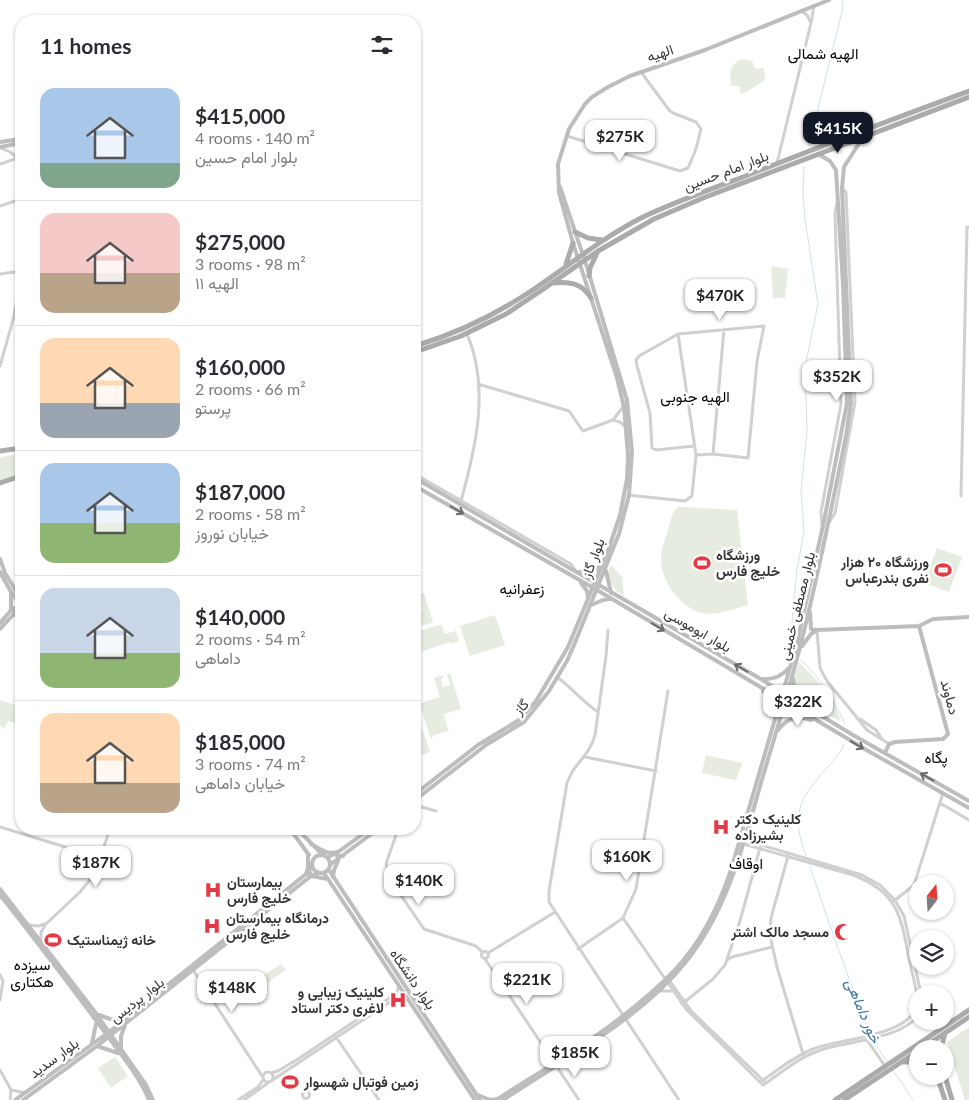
<!DOCTYPE html>
<meta charset="utf-8">
<style>
:root{--surface:#fff;--page:#f2f2f3;--text:#2b2b33;--muted:#7c7c81;--line:#e1e1e2;--accent:#111827}
body{margin:0;font-family:Lato,Vazirmatn,sans-serif;background:var(--page);color:var(--text);height:100vh;display:flex;flex-direction:column;font-size:19px;white-space:nowrap}
*{box-sizing:border-box;margin:0}
p{font-size:16px;color:var(--muted)}
.icon{flex:none;width:28px;height:28px;fill:none;stroke:currentColor;stroke-width:2;stroke-linecap:round;stroke-linejoin:round}
.map{position:relative;flex:1;overflow:hidden}
.details{position:absolute;left:15px;top:15px;width:406px;height:820px;display:flex;flex-direction:column;background:var(--surface);border-radius:20px;box-shadow:0 1px 4px #0004}
.details>*{flex:none}
.needle{width:32px;rotate:17deg}
.buttons{position:absolute;left:909px;top:875px;display:grid;gap:10px}
.buttons a{display:grid;place-items:center;width:45px;height:45px;border-radius:50%;background:var(--surface);box-shadow:0 1px 4px #0004;font-size:25px}
.price{position:absolute;translate:-50% -42px;padding:0 11px;border-radius:10px;background:#fff;color:#222;font-size:16px;line-height:32px;filter:drop-shadow(0 1px 2px #0008)}
.price::after{content:'';position:absolute;left:50%;top:30px;width:15px;height:11px;margin-left:-8px;background:inherit;clip-path:polygon(0 0,100% 0,50% 100%)}
.price.selected{background:var(--accent);color:#fff}
ul{padding:0;list-style:none}
li{display:flex;align-items:center;gap:15px;height:125px;padding:0 25px}
li+li{border-top:1px solid var(--line)}
li span{display:grid;place-items:center;flex:none;width:140px;height:100px;border-radius:15px;color:#555}
li>.icon{margin-inline-start:auto}
span .icon{width:60px;height:60px;fill:#fffc;stroke-width:1}
li b{font-size:21px}
h2{display:flex;justify-content:space-between;align-items:center;height:60px;padding:0 25px;font-size:21px}
.map>svg:first-child{display:block}
.green{fill:#e6ecdf}
.lines{fill:none;stroke-linecap:round;stroke-linejoin:round}
.stream{stroke:#cfe2ee;stroke-width:1}
.tertiary{stroke:#d0d0d0;stroke-width:3}
.secondary{stroke:#bdbdbd;stroke-width:4}
.primary{stroke:#ababab;stroke-width:5}
.oneway{stroke:#6a6a6a}
.labels{text-anchor:middle;stroke-width:5;stroke-linejoin:round;paint-order:stroke}
.street-label{font-size:14px;fill:#333;stroke:#fff}
.poi-label{font-size:14px;font-weight:bold;fill:#333;stroke:#fff;text-anchor:start}
.neighbourhood-label{font-size:15px;fill:#000;stroke:#fff}
.water-label{font-size:15px;font-style:italic;fill:#3f7597;stroke:#fff}
</style>
<div class="map">
<svg width="969" height="1100" viewBox="0 0 969 1100">
<rect width="100%" height="100%" fill="#fff"/>
<path class="green" d="M 741,59 L 752,61 L 755,69 L 764,68 L 765,80 L 748,91 L 740,94 L 740,86 L 731,86 C 730,72 728,67 741,59 Z
M 771,266 L 788,269 L 785,298 L 773,298 Z
M 21,453 L 21,474 L 0,480 L 0,458 Z
M 679,507 L 737,510 L 748,605 C 733,609 716,616 702,613 C 680,608 659,579 661,556 C 661,548 666,538 668,530 C 671,522 671,511 679,507 Z
M 937,548 L 962,557 L 949,592 L 924,583 Z
M 611,565 L 622,577 L 624,596 C 613,591 603,576 611,565 Z
M 415,590 L 421,593 L 424,593 L 433,623 L 417,626 L 420,620 L 417,618 L 423,608 L 415,603 Z
M 495,615 L 505,645 L 470,656 L 460,626 Z
M 440,625 L 442,625 L 444,634 L 456,631 L 459,641 L 450,644 L 449,642 L 415,654 L 415,632 Z
M 799,662 C 814,677 837,701 841,722 L 831,716 L 834,710 L 825,705 L 822,711 C 798,697 789,690 799,662 Z
M 450,673 L 461,709 L 444,714 L 449,734 L 447,731 L 432,736 L 433,739 L 431,739 L 420,705 L 421,703 L 440,697 L 434,678 L 443,675 L 444,677 L 441,679 L 443,687 L 450,685 L 447,674 Z
M 0,700 L 21,707 L 21,725 L 8,721 L 4,729 L 0,725 Z
M 415,708 L 430,752 L 415,758 Z
M 706,755 L 742,763 L 736,780 L 702,773 Z
M 281,964 L 286,970 L 237,1003 L 232,996 Z
M 969,1027 L 969,1100 L 965,1100 L 947,1042 Z
M 115,1057 L 128,1076 L 111,1088 L 98,1068 Z"/>
<g class="lines">
<path class="stream" d="M 809,146 L 843,7 L 842,0
M 791,651 L 790,644 L 797,569 L 804,532 L 801,491 L 807,431 L 805,367 L 818,304 L 805,219 L 803,193 L 804,166
M 801,660 C 821,679 834,700 845,724
M 806,856 C 791,815 798,800 826,769 C 833,761 841,754 844,744
M 810,867 L 836,943 L 870,1035
M 873,1040 L 887,1062
M 892,1069 L 913,1100"/>
<path class="tertiary" d="M 801,11 L 807,15 L 811,23 L 814,6
M 567,136 L 680,171 L 688,168 L 696,149 L 701,129 L 696,122 L 673,113 L 669,110 L 641,72
M 1,148 L 10,152 L 18,158 L 21,151
M 777,163 L 811,23
M 0,164 L 21,157
M 0,206 L 21,199
M 0,274 L 13,272 L 21,274
M 0,366 L 13,320 L 21,280
M 478,384 L 569,411 L 583,431 L 613,420
M 623,407 L 613,420 L 620,422 L 626,427
M 694,446 L 656,450 L 652,448 L 650,413 L 637,366 L 636,360 L 639,356 L 678,334 L 764,326 L 757,361 L 748,458 L 713,454
M 696,455 L 713,454 L 724,329
M 415,475 L 420,477 L 571,564 L 575,570
M 628,495 L 685,501 L 692,496 L 696,455 L 678,334
M 961,496 L 967,227 L 969,227
M 461,501 C 476,447 490,387 467,334
M 830,521 L 835,513 L 855,402 L 846,192 L 842,188
M 822,526 L 821,512 L 841,404 L 835,214 L 837,202
M 608,630 L 606,656 L 595,735 C 591,750 583,757 574,769 C 571,773 569,779 567,783 L 549,891 L 549,902 L 623,1015
M 817,631 L 820,668 L 827,681 L 867,730 L 889,744
M 557,677 C 572,688 583,702 598,712
M 668,691 L 636,889 L 623,918 L 686,1009 L 763,1085 C 781,1073 798,1058 818,1051 C 844,1041 902,1040 918,1015
M 860,719 L 876,730 L 882,739
M 585,757 L 656,771
M 940,803 L 969,820
M 415,807 L 418,806 L 436,811
M 0,827 L 101,858
M 398,829 L 386,864 L 390,879 L 424,929 L 476,946 L 482,952
M 741,839 L 862,875 L 880,885 L 895,900 L 904,916 L 921,994
M 740,843 L 853,875 C 898,892 901,916 909,959 C 912,973 916,987 918,1001
M 788,856 L 771,918 L 770,936 L 777,967 L 804,1057
M 894,901 L 914,885 L 943,793
M 29,925 L 38,926 L 45,924
M 41,940 L 41,932 L 46,924 L 80,892 L 94,875 L 110,829
M 578,949 L 623,918
M481.5 955a3.5 3.5 0 1 1 7 0a3.5 3.5 0 1 1-7 0Z
M 488,953 L 555,912
M 485,959 L 579,1100
M 727,960 L 732,957 L 772,947
M 193,970 L 262,1076
M 0,975 L 3,981 L 0,1000
M 669,980 L 692,1012 L 764,1081
M 660,991 L 673,991
M 682,1004 L 713,979 L 725,965 L 740,921 L 760,848
M 625,1018 L 679,1100
M 336,1037 L 379,1100
M 867,1040 L 885,1066
M 0,1070 L 11,1090 L 10,1100
M263 1077a5 5 0 1 1 10 0a5 5 0 1 1-10 0Z
M 271,1073 L 278,1071 L 298,1059 L 394,995 L 397,992 L 399,986
M 271,1081 L 393,1000 L 400,997 L 407,997
M 760,1082 C 777,1071 794,1056 813,1049 C 839,1038 913,1037 918,1002
M 12,1090 L 25,1093
M302.5 1095a3.5 3.5 0 1 1 7 0a3.5 3.5 0 1 1-7 0Z
M 238,1100 L 258,1087 L 263,1080
M 244,1100 L 268,1083"/>
<path class="secondary" d="M 0,142 L 21,139
M 0,147 L 21,143
M 415,478 L 759,678 L 853,735 L 969,801
M 415,486 L 597,590 L 870,752 L 969,808
M 0,559 L 5,573 L 21,599
M 606,571 L 611,593
M 0,572 L 11,592 L 21,605
M 579,572 L 593,571 L 602,565
M 581,583 L 587,591 L 588,599
M 591,605 L 603,600 L 610,599
M 11,610 L 11,592
M 810,612 L 811,629 L 817,630
M 13,615 L 21,614
M 0,623 L 13,608 L 16,608 L 14,614 L 0,629
M 817,630 L 919,626 L 933,619 L 969,617
M 802,646 L 811,634 L 816,631
M 793,678 L 794,688 L 801,701
M 762,679 C 773,680 782,676 789,668
M 763,691 L 772,702 L 775,718
M 778,730 C 787,718 797,715 811,720
M 885,753 L 889,744 L 895,742 L 943,739 L 948,734 L 919,626
M 415,794 L 478,745 L 519,720 L 536,701 L 568,647 L 609,548 L 620,515 L 627,479 L 628,455 L 624,407 L 617,378 L 573,243 L 559,193 L 558,164 L 569,129 L 585,104 L 592,97 L 608,87 L 630,76 L 705,50 L 829,0
M 415,800 L 486,745 L 524,722 L 549,691 L 567,661 L 574,645 L 619,534 L 629,495 L 632,452 L 627,400 L 586,264 L 560,187
M 290,829 L 309,855
M 297,829 L 322,854
M 311,844 C 320,849 327,855 337,852 L 337,856 L 343,856
M 308,854 L 308,868 L 306,874 L 310,873 L 311,876 L 328,879
M312 864a9 9 0 1 1 18 0a9 9 0 1 1-18 0Z
M 328,857 L 338,852 L 370,829
M 331,864 L 378,829
M 329,870 L 480,1100
M 324,873 L 475,1100
M 333,877 L 334,870 L 338,861
M 0,889 L 95,1012 L 146,1085 L 153,1100
M 0,895 C 34,937 66,980 98,1023 C 113,1044 140,1076 149,1100
M 99,1015 L 113,1020 L 123,1018
M 92,1043 L 96,1024
M 97,1046 L 118,1053
M 121,1048 L 121,1036 L 125,1025
M 478,1095 L 490,1100 L 498,1099
M 15,1100 L 109,1032 L 269,904 L 306,874 L 312,867
M 23,1100 L 97,1046 L 311,876 L 318,873
M 496,1100 C 557,1061 624,1023 675,970 C 701,942 719,906 731,870 L 796,647 L 823,526 L 847,403 L 843,284 L 836,170 L 830,161 L 818,154
M 503,1100 C 563,1060 640,1019 685,963 C 729,909 744,841 763,776 C 776,733 789,690 800,647 C 818,577 832,506 846,436 L 851,403 L 842,188 L 844,167 L 858,145 L 865,137"/>
<path class="primary" d="M 575,232 L 588,238 L 602,240
M 566,264 L 573,243
M 589,276 L 590,268 L 597,253
M 553,283 C 569,281 582,283 591,298
M 415,346 C 455,334 493,316 528,293 C 566,268 600,239 641,218 C 674,202 709,190 743,177 C 818,147 893,119 969,91
M 415,352 L 461,336 L 506,314 L 542,290 L 598,251 L 654,219 L 703,198 L 969,97
M 0,451 L 21,448
M 0,483 L 21,476
M 921,1049 L 969,1017
M 930,1049 L 934,1047 L 936,1049
M 941,1049 L 945,1033
M 903,1062 L 918,1062
M 937,1076 L 945,1100
M 945,1076 L 952,1100
M 835,1100 L 969,1010
M 844,1100 L 918,1051"/>
</g>
<defs><path id="oneway-shaft" d="M-6 0H5M1.5-3L5.5 0L1.5 3" fill="none" stroke-width="1.6" stroke-linecap="round" stroke-linejoin="round" transform="scale(1.25)"/></defs>
<g class="oneway">
<use href="#oneway-shaft" transform="translate(457 510) rotate(30)"/>
<use href="#oneway-shaft" transform="translate(658 627) rotate(31)"/>
<use href="#oneway-shaft" transform="translate(741 668) rotate(-150)"/>
<use href="#oneway-shaft" transform="translate(857 745) rotate(31)"/>
<use href="#oneway-shaft" transform="translate(927 777) rotate(-151)"/>
</g>
<defs>
<g id="stadium-bare" transform="scale(1.35)"><path d="M0-5a6.5 5 0 1 0 0 10a6.5 5 0 1 0 0-10ZM-3.5-1.8h7v3.6h-7Z" fill="#e63946" stroke="#fff" stroke-width="2.5" paint-order="stroke"/></g>
<g id="hospital-bare" transform="scale(1.35)"><path d="M-5-5h3v3.5h4V-5h3V5h-3V1.5h-4V5h-3Z" fill="#e63946" stroke="#fff" stroke-width="2.5" paint-order="stroke"/></g>
<g id="mosque-bare" transform="scale(1.35)"><path d="M3.5-4.9A6 6 0 1 0 3.5 4.9A5 5 0 1 1 3.5-4.9Z" fill="#e63946" stroke="#fff" stroke-width="2.5" paint-order="stroke"/></g>
</defs>
<g fill-rule="evenodd">
<use href="#stadium-bare" x="702" y="563"/>
<use href="#stadium-bare" x="943" y="570"/>
<use href="#hospital-bare" x="721" y="827"/>
<use href="#hospital-bare" x="213" y="890"/>
<use href="#hospital-bare" x="212" y="926"/>
<use href="#mosque-bare" x="843" y="932"/>
<use href="#stadium-bare" x="53" y="940"/>
<use href="#hospital-bare" x="398" y="1000"/>
<use href="#stadium-bare" x="290" y="1082"/>
</g>
<g class="labels">
<g class="street-label">
<text transform="translate(660 53) rotate(-19)" y="5">الهیه</text>
<text transform="translate(726 171) rotate(-21)" y="5">بلوار امام حسین</text>
<text transform="translate(593 558) rotate(-69)" y="5">بلوار گاز</text>
<text transform="translate(797 606) rotate(-76)" y="5">بلوار مصطفی خمینی</text>
<text transform="translate(698 630) rotate(30)" y="5">بلوار ابوموسی</text>
<text transform="translate(950 697) rotate(75)" y="5">دماوند</text>
<text transform="translate(521 707) rotate(-47)" y="5">گاز</text>
<text transform="translate(413 979) rotate(56)" y="5">بلوار دانشگاه</text>
<text transform="translate(137 1000) rotate(-38)" y="5">بلوار پردیس</text>
<text transform="translate(54 1058) rotate(-36)" y="5">بلوار سدید</text>
</g>
<g class="poi-label">
<text x="716" y="560">ورزشگاه<tspan x="716" dy="16">خلیج فارس</tspan></text>
<text x="929" y="567" text-anchor="end">ورزشگاه ۲۰ هزار<tspan x="929" dy="16">نفری بندرعباس</tspan></text>
<text x="735" y="824">کلینیک دکتر<tspan x="735" dy="16">بشیرزاده</tspan></text>
<text x="227" y="887">بیمارستان<tspan x="227" dy="16">خلیج فارس</tspan></text>
<text x="226" y="923">درمانگاه بیمارستان<tspan x="226" dy="16">خلیج فارس</tspan></text>
<text x="829" y="937" text-anchor="end">مسجد مالک اشتر</text>
<text x="67" y="945">خانه ژیمناستیک</text>
<text x="384" y="997" text-anchor="end">کلینیک زیبایی و<tspan x="384" dy="16">لاغری دکتر استاد</tspan></text>
<text x="304" y="1087">زمین فوتبال شهسوار</text>
</g>
<g class="neighbourhood-label">
<text x="823" y="59">الهیه شمالی</text>
<text x="695" y="402">الهیه جنوبی</text>
<text x="522" y="594">زعفرانیه</text>
<text x="936" y="763">پگاه</text>
<text x="746" y="869">اوقاف</text>
<text x="32" y="970">سیزده<tspan x="32" dy="17">هکتاری</tspan></text>
</g>
<g class="water-label">
<text transform="translate(863 1011) rotate(67)" y="5">خور داماهی</text>
</g>
</g>
</svg>
<div class="buttons">
<a><svg class="needle" viewBox="-14 -14 28 28"><path d="M0-13l5 13h-10z" fill="#e53935"/><path d="M0 13l5-13h-10z" fill="#7c7c81"/></svg></a>
<a><svg class="icon" aria-label="layers" viewBox="0 0 24 24"><path d="M12 4l9 5-9 5-9-5zM3 14l9 5 9-5"/></svg></a>
<a>+</a>
<a>−</a>
</div>
<b class="price selected" style="left:838px;top:154px">$415K</b>
<b class="price" style="left:620px;top:162px">$275K</b>
<b class="price" style="left:720px;top:321px">$470K</b>
<b class="price" style="left:837px;top:402px">$352K</b>
<b class="price" style="left:798px;top:727px">$322K</b>
<b class="price" style="left:627px;top:882px">$160K</b>
<b class="price" style="left:96px;top:888px">$187K</b>
<b class="price" style="left:419px;top:906px">$140K</b>
<b class="price" style="left:527px;top:1005px">$221K</b>
<b class="price" style="left:232px;top:1013px">$148K</b>
<b class="price" style="left:575px;top:1078px">$185K</b>
<section class="details">
<h2>11 homes<svg class="icon" aria-label="filters" viewBox="0 0 24 24"><path d="M4 7h16M4 17h16"/><circle cx="9" cy="7" r="2"/><circle cx="15" cy="17" r="2"/></svg></h2>
<ul>
<li><span style="background:linear-gradient(#a9c7e8 75%,#7fa58c 0)"><svg class="icon" aria-label="home" viewBox="0 0 24 24"><path d="M3 11l9-7 9 7M6 9v11h12V9"/></svg></span><div><b>$415,000</b><p>4 rooms · 140 m²</p><p>بلوار امام حسین</p></div></li>
<li><span style="background:linear-gradient(#f6c9c9 60%,#b9a48a 0)"><svg class="icon" aria-label="home" viewBox="0 0 24 24"><path d="M3 11l9-7 9 7M6 9v11h12V9"/></svg></span><div><b>$275,000</b><p>3 rooms · 98 m²</p><p>الهیه ۱۱</p></div></li>
<li><span style="background:linear-gradient(#ffd9b3 65%,#9aa5b1 0)"><svg class="icon" aria-label="home" viewBox="0 0 24 24"><path d="M3 11l9-7 9 7M6 9v11h12V9"/></svg></span><div><b>$160,000</b><p>2 rooms · 66 m²</p><p>پرستو</p></div></li>
<li><span style="background:linear-gradient(#a9c7e8 60%,#8fb573 0)"><svg class="icon" aria-label="home" viewBox="0 0 24 24"><path d="M3 11l9-7 9 7M6 9v11h12V9"/></svg></span><div><b>$187,000</b><p>2 rooms · 58 m²</p><p>خیابان نوروز</p></div></li>
<li><span style="background:linear-gradient(#c9d6e8 65%,#8fb573 0)"><svg class="icon" aria-label="home" viewBox="0 0 24 24"><path d="M3 11l9-7 9 7M6 9v11h12V9"/></svg></span><div><b>$140,000</b><p>2 rooms · 54 m²</p><p>داماهی</p></div></li>
<li><span style="background:linear-gradient(#ffd9b3 70%,#b9a48a 0)"><svg class="icon" aria-label="home" viewBox="0 0 24 24"><path d="M3 11l9-7 9 7M6 9v11h12V9"/></svg></span><div><b>$185,000</b><p>3 rooms · 74 m²</p><p>خیابان داماهی</p></div></li>
</ul>
</section>
</div>
